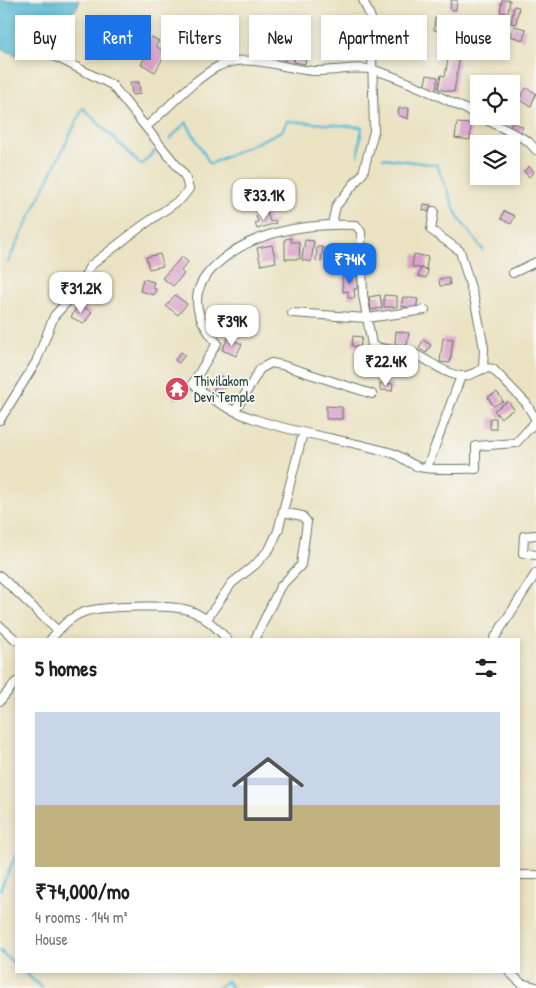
<!DOCTYPE html>
<meta charset="utf-8">
<style>
:root{--surface:#fff;--page:#f2f2f2;--text:#202124;--muted:#757577;--line:#e0e0e0;--accent:#1a73e8}
body{margin:0;font-family:"Patrick Hand",sans-serif;background:var(--page);color:var(--text);height:100vh;display:flex;flex-direction:column;font-size:19px;white-space:nowrap}
*{box-sizing:border-box;margin:0}
p{font-size:16px;color:var(--muted)}
.icon{flex:none;width:28px;height:28px;fill:none;stroke:currentColor;stroke-width:2;stroke-linecap:round;stroke-linejoin:round}
.map{position:relative;flex:1;overflow:hidden}
.panel{position:absolute;left:15px;top:638px;width:505px;height:335px;display:flex;flex-direction:column;background:var(--surface);border-radius:0px;box-shadow:0 2px 8px #0003}
.panel>*{flex:none}
.hud{position:absolute;left:15px;top:15px;width:506px;height:45px;display:flex;gap:10px}
.tools{position:absolute;left:470px;top:75px;display:grid;gap:10px}
.tools a{display:grid;place-items:center;width:50px;height:50px;border-radius:0px;background:var(--surface);box-shadow:0 2px 8px #0003;font-size:25px}
.price{position:absolute;translate:-50% -42px;padding:0 11px;border-radius:10px;background:#fff;color:#222;font-size:16px;line-height:32px;filter:drop-shadow(0 1px 2px #0008)}
.price::after{content:'';position:absolute;left:50%;top:30px;width:15px;height:11px;margin-left:-8px;background:inherit;clip-path:polygon(0 0,100% 0,50% 100%)}
.price.current{background:var(--accent);color:#fff}
ul{padding:0;list-style:none}
li{display:grid;align-content:center;gap:10px;height:265px;padding:0 20px}
li+li{border-top:1px solid var(--line)}
li span{display:grid;place-items:center;height:155px;border-radius:0px;color:#555}
li>.icon{margin-inline-start:auto}
span .icon{width:90px;height:90px;fill:#fffc;stroke-width:1}
li b{font-size:21px}
h2{display:flex;justify-content:space-between;align-items:center;height:60px;padding:0 20px;font-size:21px}
.chip{padding:0 18px;border-radius:0px;background:var(--surface);box-shadow:0 2px 8px #0003;font-size:18px;line-height:45px}
.chip.current{background:var(--accent);color:#fff}
.map>svg:first-child{display:block}
.water{fill:#55b9d3;stroke:#3a7b84}
.lines{fill:none;stroke-linecap:round;stroke-linejoin:round}
.stream{stroke:#55b9d3;stroke-width:2.5}
.building{fill:#db9fca}
.street-casing{stroke:#676;stroke-width:10}
.street{stroke:#fff;stroke-width:8}
.labels{text-anchor:middle;stroke-width:4;stroke-linejoin:round;paint-order:stroke}
.poi-label{font-size:14px;fill:#1f3d34;stroke:#f6f6f2;text-anchor:start}
</style>
<div class="map">
<svg width="536" height="988" viewBox="0 0 536 988">
<rect width="100%" height="100%" fill="#f6f6f2"/>
<filter id="ink" filterUnits="userSpaceOnUse"><feTurbulence type="fractalNoise" baseFrequency=".02" numOctaves="2"/><feDisplacementMap in="SourceGraphic" scale="10" xChannelSelector="R" yChannelSelector="G"/><feConvolveMatrix kernelMatrix="1 2 1 2 8 2 1 2 1" color-interpolation-filters="sRGB"/></filter>
<filter id="wash" filterUnits="userSpaceOnUse"><feTurbulence type="fractalNoise" baseFrequency=".0096" numOctaves="4" result="noise"/><feDisplacementMap in="SourceGraphic" scale="20" xChannelSelector="R" yChannelSelector="G"/><feGaussianBlur stdDeviation="1.12" result="paint"/><feColorMatrix in="noise" values="0 0 0 0 0 0 0 0 0 0 0 0 0 0 0 0 0 1.4 0 .05"/><feComposite in="paint" operator="in"/></filter>
<g filter="url(#wash)">
<rect width="100%" height="100%" fill="#ebe2c2"/>
<path class="water" d="M 0,0 L 79,0 L 78,6 L 36,56 L 16,55 L 0,48 Z"/>
<g class="lines">
<path class="stream" d="M 170,139 L 186,122 L 210,164 L 282,131 L 287,121 L 362,127 L 358,155
M 383,158 L 437,165 L 458,217 L 483,250
M 8,262 L 83,108 L 141,165 L 154,152
M 0,890 L 16,855
M 0,951 L 16,965
M 23,971 L 42,988
M 217,988 L 227,981 L 232,988"/>
</g>
<g id="blocks">
<path class="building" d="M 451,0 L 457,0 L 456,10 L 450,9 Z
M 502,0 L 510,0 L 508,13 L 500,12 Z
M 514,6 L 519,7 L 516,24 L 511,23 Z
M 435,18 L 442,19 L 441,31 L 434,30 Z
M 514,26 L 526,29 L 523,40 L 510,36 Z
M 489,35 L 496,36 L 495,46 L 488,45 Z
M 358,36 L 370,41 L 365,52 L 353,47 Z
M 152,37 L 159,41 L 156,46 L 166,53 L 155,72 L 141,64 L 149,51 L 144,49 Z
M 277,46 L 285,47 L 283,62 L 275,61 Z
M 296,47 L 307,49 L 305,64 L 294,62 Z
M 287,48 L 295,48 L 293,65 L 285,64 Z
M 448,59 L 459,61 L 454,92 L 438,89 L 441,75 L 445,76 Z
M 427,75 L 438,77 L 436,89 L 424,87 Z
M 130,82 L 139,82 L 140,94 L 132,95 Z
M 526,88 L 536,93 L 531,106 L 519,100 Z
M 399,108 L 409,108 L 408,119 L 398,115 Z
M 512,122 L 523,127 L 518,136 L 508,131 Z
M 457,123 L 471,124 L 470,140 L 455,138 Z
M 529,166 L 534,172 L 529,177 L 524,171 Z
M 424,204 L 431,205 L 429,212 L 423,210 Z
M 504,211 L 515,216 L 511,224 L 501,219 Z
M 267,212 L 270,222 L 275,220 L 276,223 L 257,229 L 255,223 L 258,222 L 256,216 Z
M 291,238 L 291,242 L 299,242 L 300,259 L 285,259 L 285,239 Z
M 305,240 L 314,241 L 311,262 L 302,260 Z
M 272,245 L 276,262 L 261,265 L 257,248 Z
M 346,246 L 355,247 L 353,265 L 357,265 L 356,275 L 343,273 Z
M 317,247 L 323,247 L 321,262 L 316,261 Z
M 160,254 L 163,266 L 149,269 L 146,257 Z
M 414,254 L 428,257 L 426,269 L 412,267 Z
M 182,257 L 188,262 L 181,271 L 184,274 L 173,286 L 162,278 Z
M 421,268 L 428,270 L 426,278 L 418,276 Z
M 342,276 L 357,276 L 357,289 L 354,289 L 355,298 L 348,298 L 348,291 L 343,292 Z
M 449,278 L 450,285 L 440,286 L 439,279 Z
M 143,279 L 154,282 L 152,288 L 156,289 L 154,295 L 140,291 Z
M 175,295 L 187,304 L 178,315 L 166,306 Z
M 380,295 L 382,308 L 371,310 L 369,297 Z
M 384,295 L 397,296 L 397,307 L 384,307 Z
M 403,297 L 418,299 L 416,309 L 401,306 Z
M 78,304 L 92,312 L 84,324 L 71,317 Z
M 396,331 L 409,333 L 407,345 L 395,344 Z
M 353,336 L 362,337 L 360,347 L 352,346 Z
M 228,338 L 242,344 L 236,356 L 222,350 Z
M 443,338 L 453,339 L 450,363 L 440,362 Z
M 423,340 L 431,345 L 426,353 L 419,348 Z
M 181,352 L 185,355 L 179,363 L 175,360 Z
M 376,356 L 386,357 L 385,365 L 375,364 Z
M 394,357 L 402,357 L 401,367 L 394,367 Z
M 404,361 L 415,363 L 413,372 L 403,370 Z
M 221,376 L 229,381 L 220,398 L 212,393 Z
M 380,383 L 393,384 L 392,391 L 380,390 Z
M 178,388 L 183,394 L 176,399 L 171,393 Z
M 497,392 L 503,401 L 493,406 L 488,397 Z
M 508,401 L 514,409 L 500,418 L 494,410 Z
M 326,406 L 342,407 L 342,419 L 326,419 Z
M 490,418 L 496,418 L 496,429 L 490,429 Z"/>
</g>
</g>
<g filter="url(#ink)">
<use href="#blocks" fill-opacity="0" stroke="#676" stroke-width="1"/>
<g class="lines">
<g class="street-casing">
<path id="street" d="M 479,116 L 528,141 L 536,150
M 146,127 C 167,109 196,77 219,66 C 251,52 282,69 313,71 C 332,72 356,65 374,70 C 407,80 448,100 479,116
M 434,211 L 431,230 L 460,251 L 475,302 L 484,348 L 483,368
M 332,224 L 336,206 L 363,173 L 374,131 L 371,18 L 363,0
M 513,273 L 536,262
M 292,313 L 367,318 L 425,310
M 235,411 L 260,369 L 271,363 L 282,365 L 372,394
M 0,420 L 36,362 L 54,316 L 77,291 L 90,266 L 142,226 L 181,199 L 189,189 L 185,176 L 112,85 L 52,55
M 536,420 L 526,403 L 493,369 C 481,365 473,378 460,376 C 442,373 427,358 410,352 C 398,348 385,352 372,345 L 363,295 L 361,232 L 356,225 C 306,223 247,231 211,270 C 187,295 197,319 217,343 L 193,383 C 238,430 331,434 392,453 C 401,456 409,464 419,467 C 433,471 461,468 476,469 L 476,446 L 516,443 L 536,421
M 427,468 L 461,376
M 536,535 L 524,536 L 523,553 L 536,555
M 0,576 L 58,631
M 206,620 L 232,583 L 256,564 L 270,548 L 278,531 L 303,433
M 0,626 L 16,640
M 51,639 C 60,628 70,617 84,612 C 101,606 174,604 191,611 C 205,616 217,628 227,639
M 255,639 L 280,587 L 301,565 L 307,522 L 302,516 L 283,512
M 494,639 L 536,573
M 0,701 L 16,682
M 519,875 L 536,875
M 509,972 L 521,983 L 536,987"/>
</g>
<use href="#street" class="street"/>
</g>
</g>
<defs>
<g id="temple-disc" transform="scale(1.25)"><circle r="9.5" fill="#d1495b" stroke="#f6f6f2"/><path d="M0-6L5-2H3V0L6.5 2.5H4V6H1.5V3h-3V6H-4V2.5H-6.5L-3 0V-2H-5Z" fill="#fff"/></g>
</defs>
<g fill-rule="evenodd">
<use href="#temple-disc" x="177" y="389"/>
</g>
<g class="labels">
<g class="poi-label">
<text x="194" y="386">Thivilakom<tspan x="194" dy="16">Devi Temple</tspan></text>
</g>
</g>
</svg>
<div class="tools">
<a><svg class="icon" aria-label="locate" viewBox="0 0 24 24"><circle cx="12" cy="12" r="6"/><path d="M12 2v4M12 18v4M2 12h4M18 12h4"/></svg></a>
<a><svg class="icon" aria-label="layers" viewBox="0 0 24 24"><path d="M12 4l9 5-9 5-9-5zM3 14l9 5 9-5"/></svg></a>
</div>
<b class="price" style="left:264px;top:221px">₹33.1K</b>
<b class="price current" style="left:350px;top:285px">₹74K</b>
<b class="price" style="left:81px;top:314px">₹31.2K</b>
<b class="price" style="left:232px;top:347px">₹39K</b>
<b class="price" style="left:386px;top:387px">₹22.4K</b>
<div class="hud">
<a class="chip">Buy</a>
<a class="chip current">Rent</a>
<a class="chip">Filters</a>
<a class="chip">New</a>
<a class="chip">Apartment</a>
<a class="chip">House</a>
</div>
<section class="panel">
<h2>5 homes<svg class="icon" aria-label="filters" viewBox="0 0 24 24"><path d="M4 7h16M4 17h16"/><circle cx="9" cy="7" r="2"/><circle cx="15" cy="17" r="2"/></svg></h2>
<ul>
<li><span style="background:linear-gradient(#c9d6e8 60%,#c2b280 0)"><svg class="icon" aria-label="home" viewBox="0 0 24 24"><path d="M3 11l9-7 9 7M6 9v11h12V9"/></svg></span><div><b>₹74,000/mo</b><p>4 rooms · 144 m²</p><p>House</p></div></li>
</ul>
</section>
</div>
